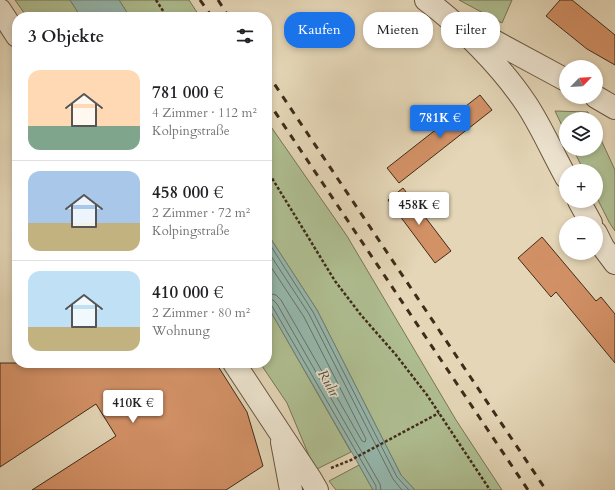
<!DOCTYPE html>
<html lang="de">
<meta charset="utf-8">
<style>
:root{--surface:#fff;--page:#f2f2f2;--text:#202124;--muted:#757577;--line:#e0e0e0;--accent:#1a73e8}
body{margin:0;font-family:Cardo,serif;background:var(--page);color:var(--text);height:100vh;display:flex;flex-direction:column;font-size:15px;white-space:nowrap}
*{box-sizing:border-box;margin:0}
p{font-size:13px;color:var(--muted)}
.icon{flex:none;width:22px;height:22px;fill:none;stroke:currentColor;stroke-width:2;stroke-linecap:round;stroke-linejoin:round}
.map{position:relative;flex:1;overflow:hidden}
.details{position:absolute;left:12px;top:12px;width:260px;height:356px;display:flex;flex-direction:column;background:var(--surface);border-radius:16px;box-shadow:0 2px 6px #0003}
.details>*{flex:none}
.hud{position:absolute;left:284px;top:12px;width:271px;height:36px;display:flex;gap:8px}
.needle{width:26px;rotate:65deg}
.fabs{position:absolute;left:559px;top:60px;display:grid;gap:8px}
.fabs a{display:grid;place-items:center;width:44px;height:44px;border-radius:50%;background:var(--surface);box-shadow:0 2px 6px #0003;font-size:20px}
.price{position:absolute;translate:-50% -34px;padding:0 9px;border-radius:4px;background:#fff;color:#222;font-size:13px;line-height:26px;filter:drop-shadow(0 1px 2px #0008)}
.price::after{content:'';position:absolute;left:50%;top:24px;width:12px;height:9px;margin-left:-6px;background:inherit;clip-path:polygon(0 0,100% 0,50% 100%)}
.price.current{background:var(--accent);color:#fff}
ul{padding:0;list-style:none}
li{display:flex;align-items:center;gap:12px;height:100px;padding:0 16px}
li+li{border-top:1px solid var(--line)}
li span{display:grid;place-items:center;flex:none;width:112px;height:80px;border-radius:12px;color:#555}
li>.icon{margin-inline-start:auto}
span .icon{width:48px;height:48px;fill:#fffc;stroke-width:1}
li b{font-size:17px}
h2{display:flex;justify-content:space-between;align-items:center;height:48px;padding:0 16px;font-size:17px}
.tag{padding:0 14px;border-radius:16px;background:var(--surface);box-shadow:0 2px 6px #0003;font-size:14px;line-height:36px}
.tag.current{background:var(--accent);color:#fff}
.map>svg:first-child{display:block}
.green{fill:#afbf92;stroke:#787556}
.water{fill:#95b9b0;stroke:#738074}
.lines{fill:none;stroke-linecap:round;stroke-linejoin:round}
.shore{stroke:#6a7265;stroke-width:1}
.building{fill:#d39166;stroke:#402b1a}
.minor-casing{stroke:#695641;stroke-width:24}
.path{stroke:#402b1a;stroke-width:2.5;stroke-dasharray:3 2;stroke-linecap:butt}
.minor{stroke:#ede4d0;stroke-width:22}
.rail{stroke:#402b1a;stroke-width:3;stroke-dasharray:7 7;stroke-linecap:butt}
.labels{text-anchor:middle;stroke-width:3.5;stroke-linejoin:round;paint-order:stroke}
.water-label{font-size:14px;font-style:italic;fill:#554e40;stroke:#ede4d0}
</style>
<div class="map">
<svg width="615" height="490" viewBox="0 0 615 490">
<rect width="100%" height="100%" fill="#e4d6b7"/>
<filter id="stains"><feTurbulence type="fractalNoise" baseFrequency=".005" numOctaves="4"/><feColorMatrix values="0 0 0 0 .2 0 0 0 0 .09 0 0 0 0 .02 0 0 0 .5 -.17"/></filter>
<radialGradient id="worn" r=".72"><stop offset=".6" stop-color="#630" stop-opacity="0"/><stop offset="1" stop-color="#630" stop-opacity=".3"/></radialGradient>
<path class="green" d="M 15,0 L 70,0 L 81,17 L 27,17 Z
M 119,0 L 189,0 L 200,17 L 130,17 Z
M 459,0 L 512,0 L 502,23 Z
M 555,111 L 588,112 L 591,119 L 566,119 L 566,134 Z
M 267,121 L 347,236 L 456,420 L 502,490 L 415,490 L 401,475 L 317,310 L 267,233 Z
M 596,129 L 615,170 L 615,231 L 609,222 L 596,196 L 596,171 L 584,171 L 573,149 L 596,149 Z
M 267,305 L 351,452 L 315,470 L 287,403 L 260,363 L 267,363 Z
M 359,465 L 373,490 L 336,490 L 329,481 Z"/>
<path class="water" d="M 70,0 L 119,0 L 130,17 L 81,17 Z
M 267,233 L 317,310 L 401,475 L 415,490 L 373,490 L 359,465 L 267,305 Z"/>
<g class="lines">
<path class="shore" d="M 267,240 L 313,312 L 397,477 L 409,490
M 267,250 L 309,314 L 393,479 L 402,490
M 267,261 L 304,317 L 366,439 L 365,442 L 362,441 L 281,300 L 276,295 L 267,293
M 267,299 L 273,300 L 277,304 L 380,484 L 381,490
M 267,304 L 272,306 L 376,486 L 376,490"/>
</g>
<path class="building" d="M 560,0 L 572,0 L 615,35 L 615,65 L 587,49 L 546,16 Z
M 480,95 L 492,110 L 399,183 L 387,168 Z
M 403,188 L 451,251 L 435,263 L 388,200 Z
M 542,237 L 596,301 L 601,297 L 615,314 L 615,363 L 556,292 L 551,297 L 518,258 Z
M 0,363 L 216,363 L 247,412 L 263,466 L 226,490 L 32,490 L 116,436 L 96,404 L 0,467 Z"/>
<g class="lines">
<g class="minor-casing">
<path id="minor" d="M 426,0 C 462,27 502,67 527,105 C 542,128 553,154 566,177
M 0,10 L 17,36
M 466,26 L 566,80
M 596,97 L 615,108
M 579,201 L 591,223
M 596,233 L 603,247 L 615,263
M 234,363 L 310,478 L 317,490
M 282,442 L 291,490"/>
</g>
<path class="path" d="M 156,0 L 167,17
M 267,170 L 335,281 L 361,315 L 396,355 L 427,395 L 490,490
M 331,468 L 351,460 L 439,413"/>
<use href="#minor" class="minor"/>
<path class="rail" d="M 200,0 L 212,17
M 218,0 L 229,17
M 267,73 L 546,490
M 267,100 L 528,490"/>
</g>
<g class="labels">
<g class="water-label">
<text transform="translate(329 383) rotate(60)" y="5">Ruhr</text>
</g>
</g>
<rect width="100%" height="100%" filter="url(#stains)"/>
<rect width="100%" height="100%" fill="url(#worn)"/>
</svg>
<div class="fabs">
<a><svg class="needle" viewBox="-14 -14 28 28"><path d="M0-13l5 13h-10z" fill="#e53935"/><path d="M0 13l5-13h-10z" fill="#757577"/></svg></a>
<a><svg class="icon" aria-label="layers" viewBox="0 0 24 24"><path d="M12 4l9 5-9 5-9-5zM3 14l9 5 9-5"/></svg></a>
<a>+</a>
<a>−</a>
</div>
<b class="price current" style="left:440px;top:139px">781K €</b>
<b class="price" style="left:419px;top:226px">458K €</b>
<b class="price" style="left:133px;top:424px">410K €</b>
<div class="hud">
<a class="tag current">Kaufen</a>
<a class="tag">Mieten</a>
<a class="tag">Filter</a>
</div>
<section class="details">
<h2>3 Objekte<svg class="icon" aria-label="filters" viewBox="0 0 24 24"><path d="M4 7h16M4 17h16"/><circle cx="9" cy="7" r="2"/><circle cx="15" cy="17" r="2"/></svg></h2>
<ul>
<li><span style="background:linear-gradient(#ffd9b3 70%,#7fa58c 0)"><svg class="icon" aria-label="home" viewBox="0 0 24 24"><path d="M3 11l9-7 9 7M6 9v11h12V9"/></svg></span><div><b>781 000 €</b><p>4 Zimmer · 112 m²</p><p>Kolpingstraße</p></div></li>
<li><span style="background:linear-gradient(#a9c7e8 65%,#c2b280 0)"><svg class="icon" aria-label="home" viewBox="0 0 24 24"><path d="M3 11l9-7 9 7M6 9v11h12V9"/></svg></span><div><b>458 000 €</b><p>2 Zimmer · 72 m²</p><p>Kolpingstraße</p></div></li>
<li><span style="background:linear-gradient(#bfe0f5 70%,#c2b280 0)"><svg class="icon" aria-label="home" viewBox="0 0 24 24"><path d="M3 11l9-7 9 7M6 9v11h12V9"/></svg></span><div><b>410 000 €</b><p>2 Zimmer · 80 m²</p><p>Wohnung</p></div></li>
</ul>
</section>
</div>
